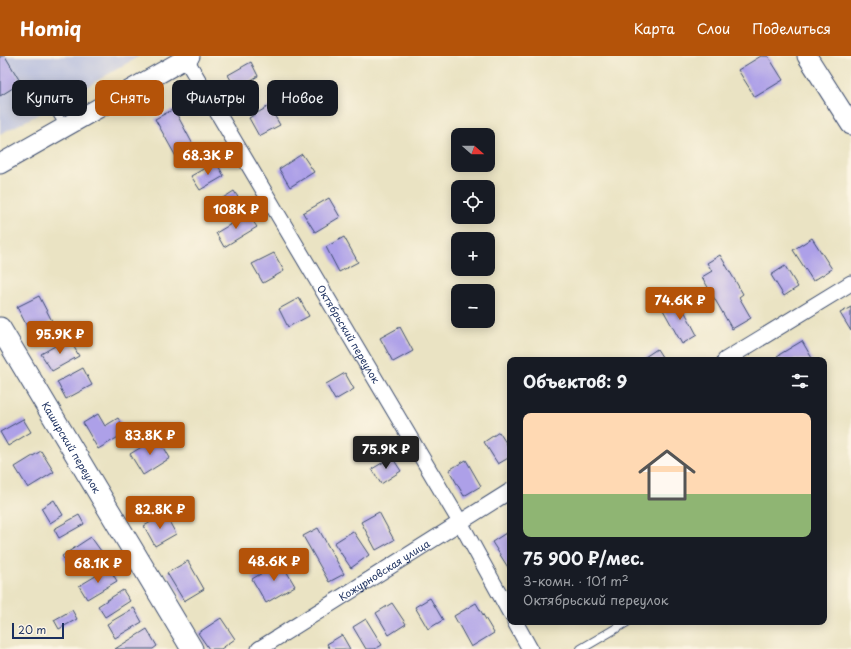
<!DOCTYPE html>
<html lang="ru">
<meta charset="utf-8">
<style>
:root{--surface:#171b24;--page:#242831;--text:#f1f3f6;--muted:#9ea1a6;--line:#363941;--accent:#b45309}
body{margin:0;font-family:"Playpen Sans",sans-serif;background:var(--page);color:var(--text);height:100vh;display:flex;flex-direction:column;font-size:15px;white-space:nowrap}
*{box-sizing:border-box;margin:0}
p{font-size:13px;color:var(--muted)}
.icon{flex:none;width:22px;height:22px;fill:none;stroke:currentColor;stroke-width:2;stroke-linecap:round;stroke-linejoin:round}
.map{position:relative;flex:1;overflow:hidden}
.panel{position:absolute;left:507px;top:301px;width:320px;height:268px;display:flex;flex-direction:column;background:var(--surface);border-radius:8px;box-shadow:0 2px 10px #0003}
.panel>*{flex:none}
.guide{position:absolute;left:12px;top:24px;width:380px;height:36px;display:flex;gap:8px}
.needle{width:26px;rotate:110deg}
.fabs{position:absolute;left:451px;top:72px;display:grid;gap:8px}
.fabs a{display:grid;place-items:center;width:44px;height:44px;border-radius:8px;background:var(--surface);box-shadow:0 2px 10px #0003;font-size:20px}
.scale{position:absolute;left:12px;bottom:10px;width:52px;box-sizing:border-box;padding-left:4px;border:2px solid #1b2f5e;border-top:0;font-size:11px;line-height:14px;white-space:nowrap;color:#1b2f5e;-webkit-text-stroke:3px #fcf5e5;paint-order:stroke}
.price{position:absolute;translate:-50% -34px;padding:0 9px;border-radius:4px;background:var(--accent);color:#fff;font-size:13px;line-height:26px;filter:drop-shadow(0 1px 2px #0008)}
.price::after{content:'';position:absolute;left:50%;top:24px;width:12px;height:9px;margin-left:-6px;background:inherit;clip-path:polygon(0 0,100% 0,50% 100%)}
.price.on{background:#222;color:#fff}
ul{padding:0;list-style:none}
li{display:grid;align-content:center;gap:8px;height:212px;padding:0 16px}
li+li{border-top:1px solid var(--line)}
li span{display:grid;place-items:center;height:124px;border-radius:8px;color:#555}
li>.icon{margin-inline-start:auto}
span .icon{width:72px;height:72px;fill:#fffc;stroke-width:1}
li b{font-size:17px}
h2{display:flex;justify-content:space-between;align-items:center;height:48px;padding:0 16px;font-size:17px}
.chip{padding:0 14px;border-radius:8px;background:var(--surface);box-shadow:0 2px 10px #0003;font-size:14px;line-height:36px}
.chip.on{background:var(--accent);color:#fff}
header{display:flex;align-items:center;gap:24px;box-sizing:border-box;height:56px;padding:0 20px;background:var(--accent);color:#fff}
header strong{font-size:19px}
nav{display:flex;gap:22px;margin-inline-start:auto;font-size:14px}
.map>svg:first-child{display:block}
.industrial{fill:#bdc3de}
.building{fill:#ada0e8}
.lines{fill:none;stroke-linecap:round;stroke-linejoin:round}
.service-casing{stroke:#3a4a6d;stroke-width:10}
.minor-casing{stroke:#3a4a6d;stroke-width:17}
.tertiary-casing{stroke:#3a4a6d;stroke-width:21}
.secondary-casing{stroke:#3a4a6d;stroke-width:23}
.service{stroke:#fff;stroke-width:8}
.minor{stroke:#fff;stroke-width:15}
.tertiary{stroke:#fff;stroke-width:19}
.secondary{stroke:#fff;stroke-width:21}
.labels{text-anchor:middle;stroke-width:3;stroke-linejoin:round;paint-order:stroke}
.street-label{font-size:10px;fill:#1b2f5e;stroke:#fcf5e5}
</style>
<header>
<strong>Homiq</strong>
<nav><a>Карта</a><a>Слои</a><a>Поделиться</a></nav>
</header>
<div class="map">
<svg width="851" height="593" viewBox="0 0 851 593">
<rect width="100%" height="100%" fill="#fcf5e5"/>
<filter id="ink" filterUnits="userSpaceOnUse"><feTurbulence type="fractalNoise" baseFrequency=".025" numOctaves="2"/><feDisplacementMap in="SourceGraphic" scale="8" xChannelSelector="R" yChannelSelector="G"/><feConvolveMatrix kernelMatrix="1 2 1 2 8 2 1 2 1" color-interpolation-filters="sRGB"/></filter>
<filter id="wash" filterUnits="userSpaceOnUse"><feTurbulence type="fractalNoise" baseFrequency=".012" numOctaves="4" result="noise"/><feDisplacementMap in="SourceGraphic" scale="16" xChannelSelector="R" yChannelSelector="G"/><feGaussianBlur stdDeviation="0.9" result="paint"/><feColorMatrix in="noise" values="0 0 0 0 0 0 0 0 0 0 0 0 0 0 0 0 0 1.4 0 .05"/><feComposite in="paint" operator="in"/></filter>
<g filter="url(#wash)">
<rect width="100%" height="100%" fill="#eae3c3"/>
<path class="industrial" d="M 0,0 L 139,0 L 53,51 L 0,78 Z"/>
<g id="blocks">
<path class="building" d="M 0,0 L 5,0 L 21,27 L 0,40 Z
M 761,0 L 768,0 L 783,24 L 755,41 L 738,14 Z
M 251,6 L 258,20 L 236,33 L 228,19 Z
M 269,50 L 280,69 L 259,80 L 249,62 Z
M 174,53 L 197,96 L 179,106 L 155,63 Z
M 302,98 L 314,116 L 290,131 L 279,113 Z
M 216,106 L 224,120 L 200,134 L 191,120 Z
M 234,135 L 243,149 L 218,164 L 210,150 Z
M 329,142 L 340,161 L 315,176 L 303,157 Z
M 248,158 L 257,171 L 224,191 L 216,177 Z
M 344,181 L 358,206 L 339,216 L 326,191 Z
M 812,182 L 832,213 L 813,225 L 793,194 Z
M 274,197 L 284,215 L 263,227 L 252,208 Z
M 720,199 L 743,238 L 739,241 L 751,262 L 732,273 L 702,221 L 712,215 L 707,207 Z
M 785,210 L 798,231 L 784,240 L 771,219 Z
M 39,240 L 52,265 L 30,276 L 17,251 Z
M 299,242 L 309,260 L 288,271 L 279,253 Z
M 678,243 L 697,279 L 682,288 L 662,252 Z
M 851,251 L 851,275 L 840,257 Z
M 400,271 L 413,295 L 393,306 L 380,282 Z
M 69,282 L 79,300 L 52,315 L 41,298 Z
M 802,285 L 813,304 L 779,304 L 777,300 Z
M 657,293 L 664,304 L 643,304 L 642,303 Z
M 83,312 L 92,329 L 66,343 L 57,326 Z
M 345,317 L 354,333 L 335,344 L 326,328 Z
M 98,358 L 105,370 L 118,362 L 127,376 L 98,393 L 83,367 Z
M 23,363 L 31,376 L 8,390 L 0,376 Z
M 499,376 L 510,393 L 510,401 L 498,408 L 484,386 Z
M 158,381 L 170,402 L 143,419 L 130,398 Z
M 41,395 L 54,416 L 28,432 L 15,411 Z
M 392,401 L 401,415 L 381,428 L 372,413 Z
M 466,404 L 481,430 L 464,440 L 449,414 Z
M 54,444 L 63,459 L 50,467 L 41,452 Z
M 379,456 L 394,484 L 376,494 L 361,466 Z
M 165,458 L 176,478 L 155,490 L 144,470 Z
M 79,459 L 84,468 L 59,482 L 54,473 Z
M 318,472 L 344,518 L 329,526 L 303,480 Z
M 353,475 L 369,499 L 351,512 L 334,487 Z
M 506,477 L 510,483 L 509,513 L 492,486 Z
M 91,481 L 101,495 L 72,515 L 62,500 Z
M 188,505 L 204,533 L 184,545 L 167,517 Z
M 281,506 L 295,530 L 266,547 L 252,523 Z
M 109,512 L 117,525 L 87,543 L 79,530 Z
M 123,534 L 130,545 L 105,561 L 98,550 Z
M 430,542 L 443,564 L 428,573 L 415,551 Z
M 392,547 L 406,568 L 389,579 L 376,557 Z
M 476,547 L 494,577 L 471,591 L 454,560 Z
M 134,552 L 142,566 L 115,582 L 107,568 Z
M 72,554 L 77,563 L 59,573 L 54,564 Z
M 221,562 L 235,583 L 221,593 L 209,593 L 198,577 Z
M 366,563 L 382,589 L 375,593 L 366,593 L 353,571 Z
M 147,573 L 157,590 L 153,593 L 115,593 Z
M 342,579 L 350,593 L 330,593 L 327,588 Z"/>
</g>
</g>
<g filter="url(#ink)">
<use href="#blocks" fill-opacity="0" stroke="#3a4a6d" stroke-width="1"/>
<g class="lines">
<g class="service-casing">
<path id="service" d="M 53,51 L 65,71
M 581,593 L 627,566"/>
</g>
<g class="minor-casing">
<g id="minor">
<path id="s1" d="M 184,0 L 460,466 L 510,557"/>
<path d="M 725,304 L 851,227"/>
<path d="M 515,566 L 530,593"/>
<path id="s2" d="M 259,593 L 510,435"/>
</g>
</g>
<g class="tertiary-casing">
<path id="tertiary" d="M 807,0 L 851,69
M 0,108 L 190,0"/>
</g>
<g class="secondary-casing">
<g id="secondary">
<path id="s3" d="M 0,272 L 192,593"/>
</g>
</g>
<use href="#service" class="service"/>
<use href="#minor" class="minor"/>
<use href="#tertiary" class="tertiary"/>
<use href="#secondary" class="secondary"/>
</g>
</g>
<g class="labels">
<g class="street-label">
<text dy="4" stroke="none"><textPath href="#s1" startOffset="323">Октябрьский переулок</textPath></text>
<text dy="4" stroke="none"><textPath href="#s3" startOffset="139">Каширский переулок</textPath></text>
<text dy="4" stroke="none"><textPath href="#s2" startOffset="148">Кожурновская улица</textPath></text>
</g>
</g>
</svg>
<div class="fabs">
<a><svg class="needle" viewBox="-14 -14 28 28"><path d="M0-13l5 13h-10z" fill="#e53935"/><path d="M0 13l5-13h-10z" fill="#9ea1a6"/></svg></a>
<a><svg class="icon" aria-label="locate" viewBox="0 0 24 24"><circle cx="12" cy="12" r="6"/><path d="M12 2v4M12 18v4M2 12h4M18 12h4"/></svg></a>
<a>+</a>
<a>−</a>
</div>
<div class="scale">20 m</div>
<b class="price" style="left:208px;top:120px">68.3K ₽</b>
<b class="price" style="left:236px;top:174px">108K ₽</b>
<b class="price" style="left:680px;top:265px">74.6K ₽</b>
<b class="price" style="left:60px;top:299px">95.9K ₽</b>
<b class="price" style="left:150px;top:400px">83.8K ₽</b>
<b class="price on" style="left:386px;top:414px">75.9K ₽</b>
<b class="price" style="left:160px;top:474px">82.8K ₽</b>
<b class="price" style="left:274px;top:526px">48.6K ₽</b>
<b class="price" style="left:98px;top:528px">68.1K ₽</b>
<div class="guide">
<a class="chip">Купить</a>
<a class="chip on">Снять</a>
<a class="chip">Фильтры</a>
<a class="chip">Новое</a>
</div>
<section class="panel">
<h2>Объектов: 9<svg class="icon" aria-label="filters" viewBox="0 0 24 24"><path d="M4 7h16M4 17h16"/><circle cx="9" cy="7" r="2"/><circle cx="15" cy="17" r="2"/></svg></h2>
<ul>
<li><span style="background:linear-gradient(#ffd9b3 65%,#8fb573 0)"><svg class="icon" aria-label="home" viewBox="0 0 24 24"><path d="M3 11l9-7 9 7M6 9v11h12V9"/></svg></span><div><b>75 900 ₽/мес.</b><p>3-комн. · 101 m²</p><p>Октябрьский переулок</p></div></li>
</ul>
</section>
</div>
